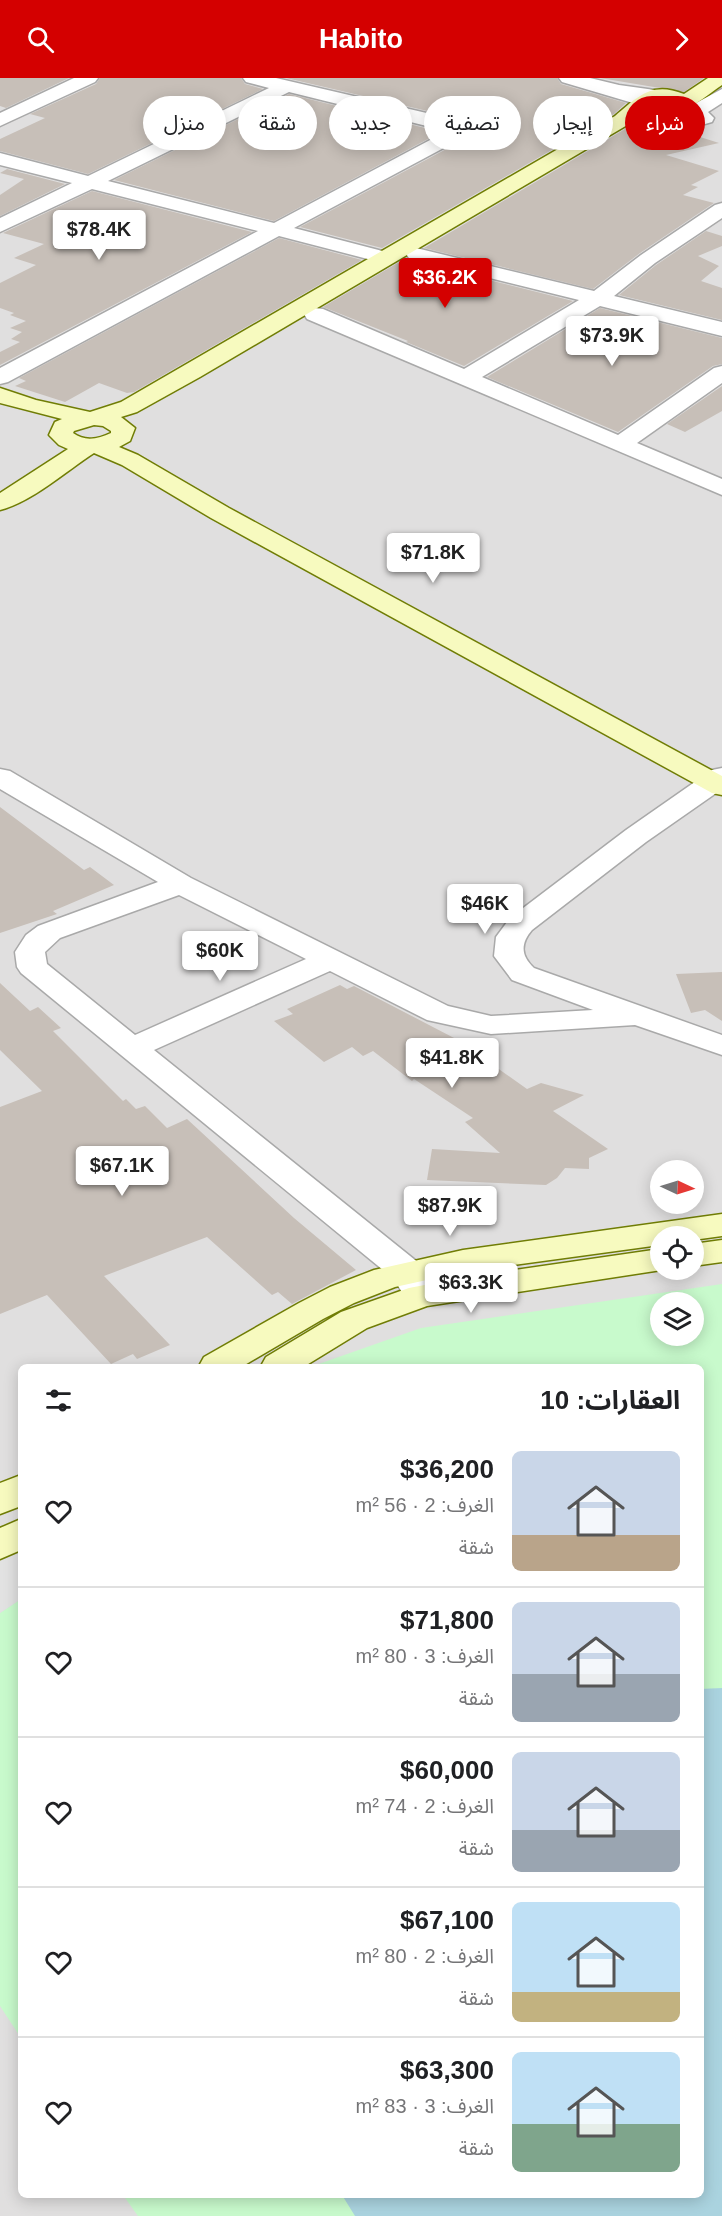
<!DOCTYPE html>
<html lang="ar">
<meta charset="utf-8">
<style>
:root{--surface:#fff;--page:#f6f6f6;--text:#202124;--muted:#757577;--line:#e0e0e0;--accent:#d40000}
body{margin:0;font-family:Helvetica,"Noto Sans Arabic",sans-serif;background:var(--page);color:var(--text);direction:rtl;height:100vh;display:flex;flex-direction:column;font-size:22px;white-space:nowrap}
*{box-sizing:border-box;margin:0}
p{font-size:20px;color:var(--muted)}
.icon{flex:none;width:33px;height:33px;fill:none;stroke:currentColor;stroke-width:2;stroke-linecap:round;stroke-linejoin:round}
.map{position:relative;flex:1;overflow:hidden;direction:ltr}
.side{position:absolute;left:18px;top:1286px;width:686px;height:834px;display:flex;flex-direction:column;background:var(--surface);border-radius:9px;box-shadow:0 3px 15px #0003;direction:rtl}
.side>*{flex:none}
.banner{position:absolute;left:18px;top:18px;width:687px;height:54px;direction:rtl;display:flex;gap:12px}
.needle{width:39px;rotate:94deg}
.fabs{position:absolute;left:650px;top:1082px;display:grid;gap:12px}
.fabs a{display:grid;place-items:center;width:54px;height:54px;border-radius:50%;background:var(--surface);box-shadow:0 3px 15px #0003;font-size:30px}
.price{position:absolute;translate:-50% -51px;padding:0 14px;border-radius:6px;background:#fff;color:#222;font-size:20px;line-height:39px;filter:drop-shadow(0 2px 3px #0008)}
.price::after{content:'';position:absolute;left:50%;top:36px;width:18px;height:14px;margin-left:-9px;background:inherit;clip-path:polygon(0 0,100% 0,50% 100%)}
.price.current{background:var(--accent);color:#fff}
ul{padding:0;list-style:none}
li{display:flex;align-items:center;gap:18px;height:150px;padding:0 24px}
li+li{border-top:2px solid var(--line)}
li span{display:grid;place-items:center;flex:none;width:168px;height:120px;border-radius:9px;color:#555}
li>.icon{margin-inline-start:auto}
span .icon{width:72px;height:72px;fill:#fffc;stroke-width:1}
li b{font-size:26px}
h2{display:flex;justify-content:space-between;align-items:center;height:72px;padding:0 24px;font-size:26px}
.pill{padding:0 21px;border-radius:27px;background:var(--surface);box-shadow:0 3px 15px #0003;font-size:21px;line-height:54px}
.pill.current{background:var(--accent);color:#fff}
header{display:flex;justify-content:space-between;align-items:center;height:78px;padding:0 24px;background:var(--accent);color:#fff;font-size:27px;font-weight:800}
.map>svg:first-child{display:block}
.residential{fill:#e0dfdf;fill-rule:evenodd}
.park{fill:#c8facc;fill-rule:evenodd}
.parking{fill:#e2e2e2}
.water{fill:#aad3df}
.building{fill:#c7bfb8}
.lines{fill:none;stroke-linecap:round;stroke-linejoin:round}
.street-casing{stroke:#a9a9a9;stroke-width:3}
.secondary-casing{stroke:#707d05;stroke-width:3}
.street{fill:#fff;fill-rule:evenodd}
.secondary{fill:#f7fabf;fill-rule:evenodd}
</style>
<header><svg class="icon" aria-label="forward" viewBox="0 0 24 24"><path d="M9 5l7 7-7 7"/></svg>Habito<svg class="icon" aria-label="search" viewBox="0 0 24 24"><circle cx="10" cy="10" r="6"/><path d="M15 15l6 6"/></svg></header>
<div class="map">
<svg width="722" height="2138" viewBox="0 0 722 2138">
<rect width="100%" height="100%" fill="#f2efe9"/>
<path class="residential" d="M 0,0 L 722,0 L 722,2138 L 0,2138 ZM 660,1092 L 693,1092 L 693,1125 L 660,1125 ZM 660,1158 L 693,1158 L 693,1191 L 660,1191 ZM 660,1224 L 693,1224 L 693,1257 L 660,1257 ZM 21,1288 L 700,1288 L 700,2116 L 21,2116 Z"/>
<path class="park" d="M 722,1206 L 722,2138 L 138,2138 L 123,2117 L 700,2116 L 700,1288 L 313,1288 L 421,1250 ZM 660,1224 L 693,1224 L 693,1257 L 660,1257 Z
M 21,1521 L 21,1960 L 0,1928 L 0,1535 Z"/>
<path class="parking" d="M 21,1460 L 21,1521 L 0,1535 L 0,1474 Z"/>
<path class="water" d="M 722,1610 L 722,2138 L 355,2138 L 342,2117 L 700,2116 L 700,1611 Z"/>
<path class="building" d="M 0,0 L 69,0 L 6,30 L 0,28 Z
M 100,0 L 241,0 L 245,6 L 263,11 L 88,96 L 0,73 L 0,61 L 45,40 L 30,36 L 96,6 Z
M 286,0 L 557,0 L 561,6 L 626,25 L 614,36 L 382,170 L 300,149 L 467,60 L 471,53 L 466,45 L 449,38 Z
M 600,0 L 704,0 L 684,14 Z
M 289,16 L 441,54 L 274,143 L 114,102 Z
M 646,34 L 670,37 L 694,45 L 675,51 L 719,65 L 666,77 L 719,93 L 691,107 L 698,109 L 683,117 L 714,125 L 640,175 L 593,211 L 424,170 L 630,48 Z
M 7,91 L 65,106 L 0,138 L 0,117 L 24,101 L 0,95 Z
M 92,113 L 252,154 L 0,287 L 0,274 L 20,264 L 11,261 L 22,254 L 10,250 L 26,243 L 10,237 L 14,235 L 0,230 L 0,205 L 36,187 L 14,180 L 44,166 L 3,155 Z
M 706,153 L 722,158 L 722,168 L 698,178 L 719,188 L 701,203 L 722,210 L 722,242 L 619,217 L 656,187 Z
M 279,160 L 362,182 L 134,314 L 127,315 L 99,305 L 65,324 L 15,308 L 26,303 L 19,300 Z
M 406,180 L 408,182 L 573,223 L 464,288 L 406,264 L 408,263 L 323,229 Z
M 600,230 L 722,260 L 722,286 L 713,288 L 618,354 L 487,299 Z
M 722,308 L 722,333 L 685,354 L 667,346 Z
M 0,729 L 84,792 L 90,789 L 114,807 L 53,833 L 57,836 L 0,855 Z
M 722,894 L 722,943 L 705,932 L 691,935 L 676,896 Z
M 0,905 L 30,933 L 38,929 L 61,950 L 53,953 L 123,1023 L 126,1021 L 136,1031 L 145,1028 L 167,1050 L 187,1041 L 294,1140 L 356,1192 L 292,1226 L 278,1214 L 272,1217 L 207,1159 L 104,1198 L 170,1267 L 137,1281 L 133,1276 L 111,1286 L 47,1217 L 0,1236 L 0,1029 L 42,1013 L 0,972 Z
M 340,907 L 347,911 L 354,908 L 456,961 L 527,1011 L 541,1005 L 584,1017 L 553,1033 L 608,1071 L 589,1080 L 589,1091 L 565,1090 L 557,1100 L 546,1107 L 427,1102 L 432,1071 L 500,1075 L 465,1044 L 473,1040 L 414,1001 L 412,1003 L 373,973 L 363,978 L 352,969 L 324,984 L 274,943 L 293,936 L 287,931 Z"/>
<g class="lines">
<g class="street-casing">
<path id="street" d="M 74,0 L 98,0 L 95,4 L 0,48 L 0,35 Z
M 243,0 L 276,0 L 448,40 L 465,47 L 469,54 L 466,58 L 294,150 L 394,176 L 397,180 L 394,184 L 387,186 L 279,158 L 8,304 L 0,306 L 0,290 L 258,153 L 92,111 L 0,154 L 0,140 L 72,105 L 0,87 L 0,75 L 88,98 L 269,10 L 246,4 ZM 289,14 L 447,53 L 274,145 L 108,103 Z
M 559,0 L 590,0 L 619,7 L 662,13 L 664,17 L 662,21 L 652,22 L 650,26 L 643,28 L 562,4 Z
M 722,11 L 722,25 L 708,34 L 714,40 L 712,44 L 705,46 L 667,34 L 665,30 L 667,26 L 684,19 L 696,25 Z
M 722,125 L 722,140 L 655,185 L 614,218 L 722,244 L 722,258 L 600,228 L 482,299 L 618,357 L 714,290 L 722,288 L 722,305 L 637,365 L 722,401 L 722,417 L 307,241 L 304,236 L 307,231 L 315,230 L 323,231 L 464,291 L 579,222 L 409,180 L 406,176 L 409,172 L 416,170 L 594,213 L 641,177 L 715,127 Z
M 722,690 L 722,711 L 646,764 L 532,852 C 520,866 521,878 534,890 L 722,957 L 722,977 L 635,947 L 491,956 L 427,942 L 330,893 L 154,972 L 420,1186 L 439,1218 L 433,1226 L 421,1229 L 409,1226 L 394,1201 L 21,895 L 17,889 L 15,874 L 26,857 L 38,848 L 158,804 L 0,711 L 0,691 L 10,693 L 191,800 L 448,928 L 491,938 L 593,932 L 512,902 L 494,878 L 496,859 L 510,840 L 626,752 L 712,692 ZM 179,817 L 306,881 L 135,957 L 47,886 L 45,874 L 60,860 Z"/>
</g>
<g class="secondary-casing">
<path id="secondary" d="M 708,0 L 722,0 L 722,7 C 694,26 681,43 645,32 L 629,46 L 200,299 L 137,334 L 121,339 L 135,350 L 130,363 L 119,369 L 138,377 L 229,430 L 722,698 L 722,717 L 712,715 L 211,440 L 122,387 L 94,375 C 66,393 32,424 0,432 L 0,415 L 68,371 L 59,367 L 49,357 L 55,344 L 62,341 L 0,325 L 0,310 L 36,322 L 90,334 L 121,324 L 615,38 C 638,18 652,3 684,16 ZM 669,22 L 673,24 L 655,23 ZM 94,347 L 103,348 L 111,353 L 111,355 C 98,361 85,364 73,355 L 74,353 Z
M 722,1136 L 722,1158 L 693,1162 L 693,1158 L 660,1158 L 660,1167 L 463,1194 L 395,1209 L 354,1225 L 323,1241 L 243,1288 L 199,1288 L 204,1279 L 299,1225 L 330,1209 L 374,1192 L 463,1172 Z
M 722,1162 L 722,1184 L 693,1188 L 693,1166 Z
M 660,1171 L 660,1191 L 668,1191 L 427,1228 L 367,1250 L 305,1288 L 261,1288 L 266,1279 L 341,1234 L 409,1210 L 466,1199 Z
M 21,1397 L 21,1428 L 0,1436 L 0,1405 Z
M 21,1441 L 21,1472 L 0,1481 L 0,1450 Z"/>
</g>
<use href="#street" class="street"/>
<use href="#secondary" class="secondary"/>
</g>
</svg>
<div class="fabs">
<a><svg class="needle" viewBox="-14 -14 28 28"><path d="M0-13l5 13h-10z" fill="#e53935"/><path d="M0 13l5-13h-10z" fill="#757577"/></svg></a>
<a><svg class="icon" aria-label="locate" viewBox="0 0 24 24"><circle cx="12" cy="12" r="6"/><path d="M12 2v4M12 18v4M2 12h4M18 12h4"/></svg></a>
<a><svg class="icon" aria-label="layers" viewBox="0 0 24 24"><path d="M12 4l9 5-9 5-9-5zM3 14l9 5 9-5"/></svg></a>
</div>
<b class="price" style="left:99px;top:183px">$78.4K</b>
<b class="price current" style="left:445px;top:231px">$36.2K</b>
<b class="price" style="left:612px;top:289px">$73.9K</b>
<b class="price" style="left:433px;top:506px">$71.8K</b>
<b class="price" style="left:485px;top:857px">$46K</b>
<b class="price" style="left:220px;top:904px">$60K</b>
<b class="price" style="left:452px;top:1011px">$41.8K</b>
<b class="price" style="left:122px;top:1119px">$67.1K</b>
<b class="price" style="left:450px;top:1159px">$87.9K</b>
<b class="price" style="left:471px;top:1236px">$63.3K</b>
<div class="banner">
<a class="pill current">شراء</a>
<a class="pill">إيجار</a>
<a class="pill">تصفية</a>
<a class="pill">جديد</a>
<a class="pill">شقة</a>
<a class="pill">منزل</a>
</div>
<section class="side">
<h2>العقارات: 10<svg class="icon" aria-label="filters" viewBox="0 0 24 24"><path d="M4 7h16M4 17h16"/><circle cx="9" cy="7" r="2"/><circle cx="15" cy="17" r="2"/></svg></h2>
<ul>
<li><span style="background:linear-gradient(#c9d6e8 70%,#b9a48a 0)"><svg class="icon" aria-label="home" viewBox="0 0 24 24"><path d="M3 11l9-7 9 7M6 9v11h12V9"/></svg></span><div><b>$36,200</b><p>الغرف: 2 · 56 m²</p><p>شقة</p></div><svg class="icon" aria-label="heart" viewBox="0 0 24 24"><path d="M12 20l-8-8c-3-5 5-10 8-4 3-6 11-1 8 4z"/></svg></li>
<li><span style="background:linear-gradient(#c9d6e8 60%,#9aa5b1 0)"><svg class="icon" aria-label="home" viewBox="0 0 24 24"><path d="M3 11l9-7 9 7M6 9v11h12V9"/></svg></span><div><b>$71,800</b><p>الغرف: 3 · 80 m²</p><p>شقة</p></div><svg class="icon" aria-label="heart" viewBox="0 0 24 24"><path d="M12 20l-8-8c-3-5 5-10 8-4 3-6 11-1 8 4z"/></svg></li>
<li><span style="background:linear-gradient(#c9d6e8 65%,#9aa5b1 0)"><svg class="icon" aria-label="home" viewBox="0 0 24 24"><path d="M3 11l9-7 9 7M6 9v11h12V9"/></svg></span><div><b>$60,000</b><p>الغرف: 2 · 74 m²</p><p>شقة</p></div><svg class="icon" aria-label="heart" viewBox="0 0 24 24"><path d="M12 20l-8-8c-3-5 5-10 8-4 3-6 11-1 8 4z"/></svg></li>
<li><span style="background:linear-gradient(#bfe0f5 75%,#c2b280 0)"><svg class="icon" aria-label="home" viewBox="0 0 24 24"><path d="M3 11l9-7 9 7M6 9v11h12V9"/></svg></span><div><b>$67,100</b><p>الغرف: 2 · 80 m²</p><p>شقة</p></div><svg class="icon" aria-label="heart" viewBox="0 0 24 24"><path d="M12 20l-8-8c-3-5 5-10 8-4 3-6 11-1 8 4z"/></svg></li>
<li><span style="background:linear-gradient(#bfe0f5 60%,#7fa58c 0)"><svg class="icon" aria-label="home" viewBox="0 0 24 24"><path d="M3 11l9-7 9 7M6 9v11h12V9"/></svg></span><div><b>$63,300</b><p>الغرف: 3 · 83 m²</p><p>شقة</p></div><svg class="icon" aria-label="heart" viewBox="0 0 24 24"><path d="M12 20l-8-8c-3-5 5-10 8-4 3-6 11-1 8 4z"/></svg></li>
</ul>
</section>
</div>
